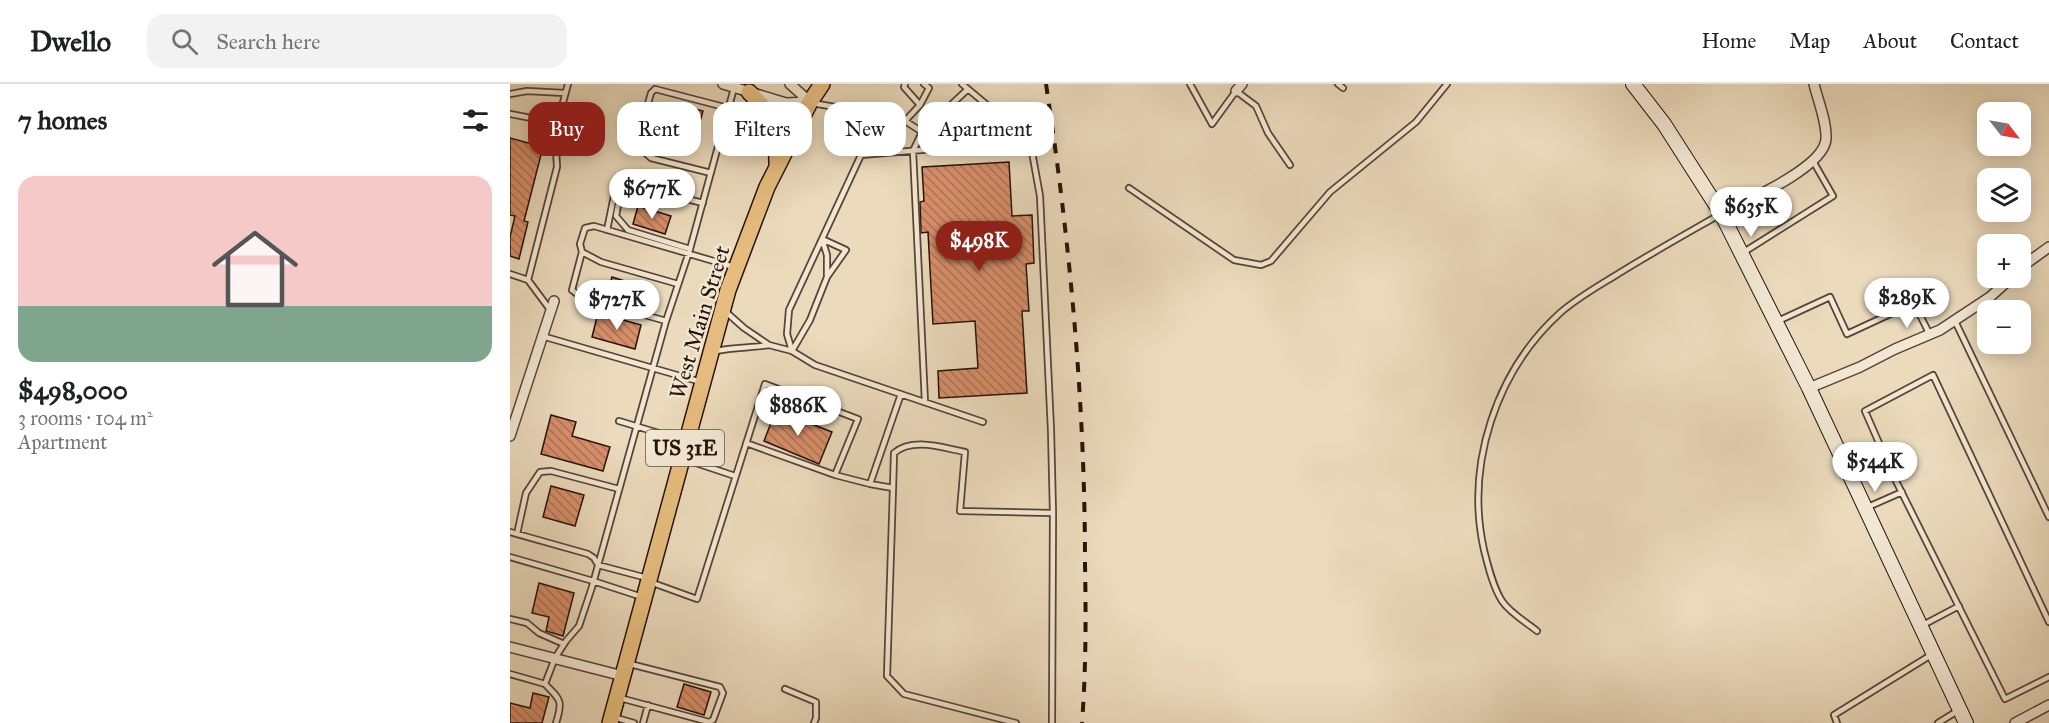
<!DOCTYPE html>
<meta charset="utf-8">
<style>
:root{--surface:#fff;--page:#f2f2f2;--text:#202124;--muted:#757577;--line:#e0e0e0;--accent:#8f2418}
body{margin:0;font-family:"IM FELL Great Primer",serif;background:var(--page);color:var(--text);height:100vh;display:flex;flex-direction:column;font-size:22px;white-space:nowrap}
*{box-sizing:border-box;margin:0}
p{font-size:20px;color:var(--muted)}
.icon{flex:none;width:33px;height:33px;fill:none;stroke:currentColor;stroke-width:2;stroke-linecap:round;stroke-linejoin:round}
.map{position:relative;flex:1;overflow:hidden}
.side{display:flex;flex-direction:column;background:var(--surface);width:510px}
.side>*{flex:none}
.top-card{position:absolute;left:18px;top:18px;width:570px;height:54px;display:flex;gap:12px}
.needle{width:39px;rotate:121deg}
.controls{position:absolute;left:1467px;top:18px;display:grid;gap:12px}
.controls a{display:grid;place-items:center;width:54px;height:54px;border-radius:12px;background:var(--surface);box-shadow:0 3px 15px #0003;font-size:30px}
.price{position:absolute;translate:-50% -51px;padding:0 14px;border-radius:21px;background:#fff;color:#222;font-size:20px;line-height:39px;filter:drop-shadow(0 2px 3px #0008)}
.price::after{content:'';position:absolute;left:50%;top:36px;width:18px;height:14px;margin-left:-9px;background:inherit;clip-path:polygon(0 0,100% 0,50% 100%)}
.price.selected{background:var(--accent);color:#fff}
ul{padding:0;list-style:none}
li{display:grid;align-content:center;gap:12px;height:318px;padding:0 18px}
li span{display:grid;place-items:center;height:186px;border-radius:18px;color:#555}
li>.icon{margin-inline-start:auto}
span .icon{width:108px;height:108px;fill:#fffc;stroke-width:1}
li b{font-size:26px}
h2{display:flex;justify-content:space-between;align-items:center;height:72px;padding:0 18px;font-size:26px}
.chip{padding:0 21px;border-radius:18px;background:var(--surface);box-shadow:0 3px 15px #0003;font-size:21px;line-height:54px}
.chip.selected{background:var(--accent);color:#fff}
header{display:flex;align-items:center;gap:36px;box-sizing:border-box;height:84px;padding:0 30px;background:var(--surface);border-bottom:2px solid var(--line)}
header strong{font-size:28px}
nav{display:flex;gap:33px;margin-inline-start:auto;font-size:21px}
.search{width:420px;height:54px;background:var(--page);display:flex;align-items:center;gap:15px;box-sizing:border-box;padding:0 21px;border-radius:18px;color:var(--muted);font-size:22px}
main{display:flex;flex:1;min-height:0}
.map>svg:first-child{display:block}
.building{fill:url(#building-back-hatch);stroke:#261209;stroke-width:1.5}
.lines{fill:none;stroke-linecap:round;stroke-linejoin:round}
.lane-casing{stroke:#574436;stroke-width:8}
.street-casing{stroke:#574436;stroke-width:12}
.secondary-casing{stroke:#261209;stroke-width:16}
.primary-casing{stroke:#261209;stroke-width:18}
.lane{stroke:#f2e7d3;stroke-width:4.5}
.street{stroke:#f2e7d3;stroke-width:9}
.secondary{stroke:#f2e7d3;stroke-width:14}
.primary{stroke:#e6bd7e;stroke-width:15}
.rail{stroke:#261209;stroke-width:4;stroke-dasharray:10 10;stroke-linecap:butt}
.labels{text-anchor:middle;stroke-width:5;stroke-linejoin:round;paint-order:stroke}
.shield{fill:#f2e7d3;stroke:#635246;stroke-width:1.5}
.shield-label{font-size:21px;font-weight:bold;fill:#261209}
.street-label{font-size:22px;fill:#261209;stroke:#f2e7d3}
</style>
<header>
<strong>Dwello</strong>
<div class="search"><svg class="icon" aria-label="search" viewBox="0 0 24 24"><circle cx="10" cy="10" r="6"/><path d="M15 15l6 6"/></svg>Search here</div>
<nav><a>Home</a><a>Map</a><a>About</a><a>Contact</a></nav>
</header>
<main>
<section class="side">
<h2>7 homes<svg class="icon" aria-label="filters" viewBox="0 0 24 24"><path d="M4 7h16M4 17h16"/><circle cx="9" cy="7" r="2"/><circle cx="15" cy="17" r="2"/></svg></h2>
<ul>
<li><span style="background:linear-gradient(#f6c9c9 70%,#7fa58c 0)"><svg class="icon" aria-label="home" viewBox="0 0 24 24"><path d="M3 11l9-7 9 7M6 9v11h12V9"/></svg></span><div><b>$498,000</b><p>3 rooms · 104 m²</p><p>Apartment</p></div></li>
</ul>
</section>
<div class="map">
<svg width="1539" height="639" viewBox="0 0 1539 639">
<defs>
<pattern id="building-back-hatch" width="6" height="6" patternUnits="userSpaceOnUse" patternTransform="scale(1.5)"><rect width="6" height="6" fill="#d78f6a"/><path d="M-1 5l2 2M0 0l6 6M5-1l2 2" fill="none" stroke="#ae7355"/></pattern>
</defs>
<rect width="100%" height="100%" fill="#ebdabc"/>
<filter id="stains"><feTurbulence type="fractalNoise" baseFrequency=".00333" numOctaves="4"/><feColorMatrix values="0 0 0 0 .2 0 0 0 0 .09 0 0 0 0 .02 0 0 0 .5 -.17"/></filter>
<radialGradient id="worn" r=".72"><stop offset=".6" stop-color="#630" stop-opacity="0"/><stop offset="1" stop-color="#630" stop-opacity=".3"/></radialGradient>
<path class="building" d="M 162,19 L 193,27 L 181,69 L 151,61 Z
M 0,54 L 33,63 L 14,137 L 18,138 L 9,175 L 0,172 L 0,153 L 5,132 L 0,131 Z
M 499,78 L 502,132 L 522,131 L 524,179 L 516,180 L 519,227 L 512,227 L 517,309 L 429,314 L 428,287 L 468,284 L 465,237 L 423,240 L 418,148 L 411,149 L 410,118 L 414,117 L 412,83 Z
M 128,122 L 161,132 L 155,150 L 123,140 Z
M 102,193 L 143,206 L 137,225 L 96,213 Z
M 88,229 L 131,241 L 125,265 L 82,253 Z
M 266,326 L 322,348 L 309,380 L 254,357 Z
M 41,331 L 66,338 L 62,352 L 100,363 L 93,387 L 31,370 Z
M 41,402 L 74,411 L 65,442 L 33,433 Z
M 29,499 L 64,509 L 53,552 L 36,547 L 39,533 L 22,529 Z
M 174,600 L 201,608 L 194,631 L 167,623 Z
M 23,609 L 39,613 L 32,639 L 0,639 L 0,619 L 20,624 Z"/>
<g class="lines">
<g class="lane-casing">
<path id="lane" d="M 395,0 L 394,3 L 410,21
M 680,0 L 702,40 L 726,7 L 746,22 L 758,49 L 780,81
M 828,0 L 833,4
M 0,10 L 17,7 L 55,9
M 302,19 L 348,27 L 383,29 L 412,48 L 458,5
M 0,30 L 47,39
M 395,37 L 410,21 L 419,4 L 414,0
M 412,48 L 403,67 L 415,318
M 201,89 L 141,74 L 130,64 L 129,51 L 141,9 L 145,5 L 218,24
M 112,99 L 106,132 L 118,146 L 180,165
M 619,104 L 724,176 L 751,181 L 761,177 L 820,108 L 906,38 L 937,0
M 97,146 L 106,102 L 112,99 L 193,119
M 312,155 L 317,171 L 317,193
M 72,168 L 62,206 L 71,213 L 156,237
M 1234,168 L 1323,112 L 1303,77
M 0,190 L 18,196
M 168,200 L 91,178 L 72,168 L 70,160 L 75,144 L 84,142 L 224,183
M 41,227 L 18,196 L 47,83 L 45,48 L 58,0
M 216,228 L 234,244 L 259,261 L 282,267 L 305,281 L 473,338
M 1268,237 L 1320,213 L 1337,250 L 1404,219 L 1420,251
M 1445,237 L 1539,433
M 32,252 L 191,298
M 206,267 C 224,263 241,264 259,261
M 282,267 L 277,250 L 279,226 L 351,71 L 520,57
M 282,267 L 300,236 L 317,193 L 336,166 L 312,155
M 391,310 L 360,400 L 383,404 L 377,592 L 394,610 L 506,639
M 109,337 L 175,357
M 236,359 L 325,391
M 174,375 L 225,392
M 383,404 L 384,369 C 403,353 433,364 455,368 L 450,427 L 543,429 L 541,346 L 530,112 L 520,57 L 452,0
M 1358,423 L 1392,408
M 0,448 L 78,470 L 84,474 L 88,481 L 137,494
M 7,450 L 16,409 L 30,388 L 41,387 L 109,405
M 0,473 L 83,497 L 132,513
M 140,498 L 187,515 L 255,300 L 348,335 L 325,391 L 360,400
M 0,535 L 17,539 L 29,549 L 54,560
M 1539,538 L 1423,291 L 1355,327 L 1383,391 L 1495,615 L 1539,593
M 1413,541 L 1449,522
M 1027,547 C 1016,538 1000,529 992,517 C 983,503 978,482 974,466 C 955,381 986,287 1050,229 C 1066,215 1085,204 1103,193 C 1138,171 1174,151 1209,131
M 0,590 L 35,600
M 275,605 L 306,618 L 306,634 L 304,639
M 110,614 L 199,638 L 203,636 L 213,609 L 210,603 L 120,580
M 103,633 L 124,639
M 46,639 C 53,617 51,616 35,600 L 45,574 L 56,557 L 69,542 L 82,503 L 156,237 L 180,165 L 224,4
M 133,639 L 138,621
M 542,639 L 543,429
M 1327,639 L 1324,631 L 1421,571
M 1428,639 L 1449,626"/>
</g>
<g class="street-casing">
<path id="street" d="M 213,0 L 276,19 L 300,18
M 280,0 L 300,18
M 726,7 L 732,0
M 1211,129 C 1236,117 1314,84 1316,55 C 1317,38 1308,17 1304,0
M 1510,184 L 1539,163
M 1299,304 L 1350,283 L 1385,265 L 1430,246 L 1480,213 L 1501,194
M 0,352 L 44,217
M 0,563 L 113,592
M 1505,639 L 1539,621"/>
</g>
<g class="secondary-casing">
<path id="secondary" d="M 1123,0 L 1154,40 L 1211,129 L 1299,304 L 1456,639"/>
</g>
<g class="primary-casing">
<path id="primary" d="M 239,8 C 267,36 266,40 267,79
M 100,639 L 218,206 L 257,103 L 300,18 L 312,0"/>
</g>
<use href="#lane" class="lane"/>
<use href="#street" class="street"/>
<use href="#secondary" class="secondary"/>
<use href="#primary" class="primary"/>
<path class="rail" d="M 536,0 C 560,159 575,319 575,480 C 576,533 576,586 572,639"/>
</g>
<g class="labels">
<rect class="shield" x="136" y="346" width="78" height="36" rx="4.5"/>
<g class="shield-label">
<text x="175" y="371">US 31E</text>
</g>
<g class="street-label">
<text transform="translate(189 238) rotate(-73)" y="8">West Main Street</text>
</g>
</g>
<rect width="100%" height="100%" filter="url(#stains)"/>
<rect width="100%" height="100%" fill="url(#worn)"/>
</svg>
<div class="controls">
<a><svg class="needle" viewBox="-14 -14 28 28"><path d="M0-13l5 13h-10z" fill="#e53935"/><path d="M0 13l5-13h-10z" fill="#757577"/></svg></a>
<a><svg class="icon" aria-label="layers" viewBox="0 0 24 24"><path d="M12 4l9 5-9 5-9-5zM3 14l9 5 9-5"/></svg></a>
<a>+</a>
<a>−</a>
</div>
<b class="price" style="left:142px;top:136px">$677K</b>
<b class="price" style="left:1241px;top:154px">$635K</b>
<b class="price selected" style="left:469px;top:188px">$498K</b>
<b class="price" style="left:1397px;top:245px">$289K</b>
<b class="price" style="left:107px;top:247px">$727K</b>
<b class="price" style="left:288px;top:353px">$886K</b>
<b class="price" style="left:1365px;top:409px">$544K</b>
<div class="top-card">
<a class="chip selected">Buy</a>
<a class="chip">Rent</a>
<a class="chip">Filters</a>
<a class="chip">New</a>
<a class="chip">Apartment</a>
</div>
</div>
</main>
